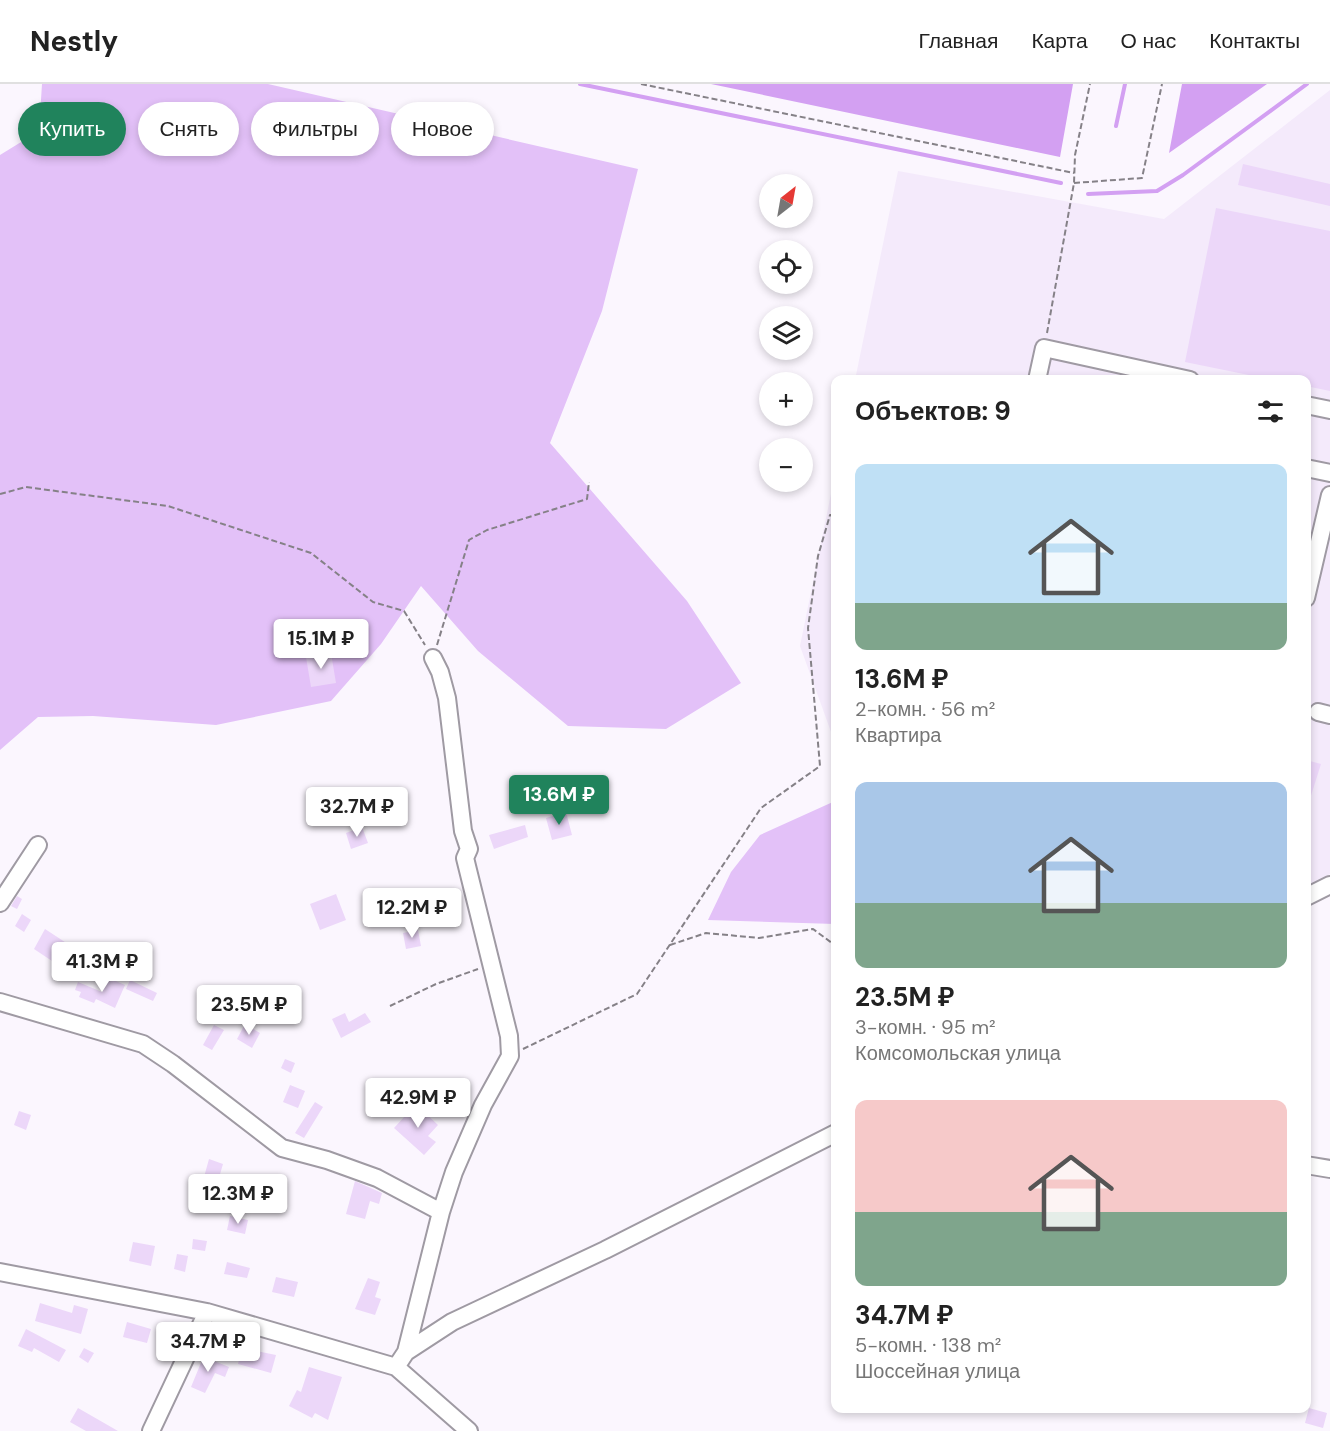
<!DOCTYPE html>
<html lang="ru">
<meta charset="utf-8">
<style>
:root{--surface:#fff;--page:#f2f2f2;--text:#222;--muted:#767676;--line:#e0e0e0;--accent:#20835c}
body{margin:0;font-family:"DM Sans",sans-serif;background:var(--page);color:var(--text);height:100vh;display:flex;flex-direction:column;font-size:22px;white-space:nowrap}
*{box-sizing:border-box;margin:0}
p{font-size:20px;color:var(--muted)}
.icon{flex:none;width:33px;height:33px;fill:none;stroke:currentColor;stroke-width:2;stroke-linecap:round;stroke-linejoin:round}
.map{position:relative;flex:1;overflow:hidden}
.sheet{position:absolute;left:831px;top:291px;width:480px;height:1038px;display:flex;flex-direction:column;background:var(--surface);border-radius:12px;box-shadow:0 3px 9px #0003}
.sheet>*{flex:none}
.banner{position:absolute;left:18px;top:18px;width:570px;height:54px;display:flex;gap:12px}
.needle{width:39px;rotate:31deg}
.fabs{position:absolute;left:759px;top:90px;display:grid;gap:12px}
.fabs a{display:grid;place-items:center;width:54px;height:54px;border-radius:50%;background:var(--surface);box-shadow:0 3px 9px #0003;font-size:30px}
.price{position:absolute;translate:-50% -51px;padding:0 14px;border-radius:6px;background:#fff;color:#222;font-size:20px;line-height:39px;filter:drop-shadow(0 2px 3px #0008)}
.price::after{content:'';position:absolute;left:50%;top:36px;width:18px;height:14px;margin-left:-9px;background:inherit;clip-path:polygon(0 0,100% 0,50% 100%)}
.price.on{background:var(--accent);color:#fff}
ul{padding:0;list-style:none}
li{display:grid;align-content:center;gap:12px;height:318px;padding:0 24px}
li span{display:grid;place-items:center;height:186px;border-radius:12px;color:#555}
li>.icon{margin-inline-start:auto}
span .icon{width:108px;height:108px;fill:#fffc;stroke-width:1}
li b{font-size:26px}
h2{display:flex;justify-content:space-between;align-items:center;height:72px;padding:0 24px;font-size:26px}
.chip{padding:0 21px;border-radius:27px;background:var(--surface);box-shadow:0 3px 9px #0003;font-size:21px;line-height:54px}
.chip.on{background:var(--accent);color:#fff}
header{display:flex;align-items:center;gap:36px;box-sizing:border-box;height:84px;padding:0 30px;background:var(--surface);border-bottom:2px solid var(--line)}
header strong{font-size:28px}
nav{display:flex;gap:33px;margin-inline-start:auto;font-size:21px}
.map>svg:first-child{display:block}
.built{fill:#f4eafb}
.green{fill:#e3c1f8}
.water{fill:#d3a0f2}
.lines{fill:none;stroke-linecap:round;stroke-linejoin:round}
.stream{stroke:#d3a0f2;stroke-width:4}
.building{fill:#ecd7f9}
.minor-casing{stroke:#9f9aa3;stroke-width:20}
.path{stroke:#858187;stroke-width:2;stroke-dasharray:6 3;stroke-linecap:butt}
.minor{stroke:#fff;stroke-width:16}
</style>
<header>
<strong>Nestly</strong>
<nav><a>Главная</a><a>Карта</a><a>О нас</a><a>Контакты</a></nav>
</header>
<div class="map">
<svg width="1330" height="1347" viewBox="0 0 1330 1347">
<rect width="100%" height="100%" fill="#fbf6fe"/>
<path class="built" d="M 1330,6 L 1330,790 L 1307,802 L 1306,296 L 855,296 L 898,87 L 1164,135 Z
M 835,390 L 836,659 L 835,659 L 800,562 Z"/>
<path class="green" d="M 42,0 L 268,0 L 638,85 L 602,227 L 550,359 L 687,517 L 741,599 L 666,645 L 568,642 L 478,567 L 421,502 L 381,560 L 331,617 L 216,641 L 93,632 L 38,633 L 0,666 L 0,71 L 39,47 Z
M 835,717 L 835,840 L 708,836 L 731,788 L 760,751 Z"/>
<path class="water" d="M 711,0 L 1073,0 L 1060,73 Z
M 1182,0 L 1267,0 L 1169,69 Z"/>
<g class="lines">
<path class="stream" d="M 580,0 L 1061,99
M 1116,42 L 1125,0
M 1088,110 L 1157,107 L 1183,91 L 1307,0"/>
</g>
<path class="building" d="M 1243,80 L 1330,100 L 1330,122 L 1238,101 Z
M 1216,124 L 1330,147 L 1330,307 L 1306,302 L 1306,296 L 1273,296 L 1185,278 Z
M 331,569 L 336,599 L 311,603 L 306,573 Z
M 1306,676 L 1321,680 L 1309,718 L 1306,717 Z
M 566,728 L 572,751 L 552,756 L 546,734 Z
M 525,741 L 528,753 L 494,765 L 489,751 Z
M 362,743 L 368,759 L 351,765 L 346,749 Z
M 336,810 L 346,836 L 320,846 L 310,820 Z
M 17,812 L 22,815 L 17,825 L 11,822 Z
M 22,830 L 31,836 L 24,848 L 15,842 Z
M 45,845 L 74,864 L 61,883 L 34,865 Z
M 418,846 L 421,862 L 406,865 L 403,849 Z
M 109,894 L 125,901 L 115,924 L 96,915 L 94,919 L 79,913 L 81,908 L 75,906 L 78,898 L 102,908 Z
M 130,896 L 157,909 L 153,917 L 126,905 Z
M 345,929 L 349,938 L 365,929 L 371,938 L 341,954 L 332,935 Z
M 245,940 L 260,949 L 252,964 L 237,955 Z
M 214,941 L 224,946 L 212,966 L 203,961 Z
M 285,975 L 295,979 L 291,989 L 281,984 Z
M 290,1001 L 305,1007 L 298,1024 L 283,1018 Z
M 315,1018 L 323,1023 L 304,1054 L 295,1049 Z
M 416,1020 L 438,1041 L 428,1052 L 436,1058 L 424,1071 L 394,1044 Z
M 19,1027 L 31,1031 L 26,1046 L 14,1041 Z
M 209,1075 L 223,1080 L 218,1097 L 204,1093 Z
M 355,1097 L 382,1109 L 379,1120 L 370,1117 L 365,1135 L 346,1130 Z
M 230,1132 L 248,1136 L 245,1150 L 227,1146 Z
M 193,1155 L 207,1157 L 205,1167 L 192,1165 Z
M 133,1158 L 155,1162 L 151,1182 L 129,1177 Z
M 177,1170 L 188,1172 L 185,1188 L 174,1185 Z
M 227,1178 L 250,1184 L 247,1194 L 224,1190 Z
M 276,1193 L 298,1198 L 294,1213 L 272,1208 Z
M 368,1194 L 380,1198 L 375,1213 L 381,1215 L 375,1231 L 355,1225 Z
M 40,1219 L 72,1229 L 74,1221 L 88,1225 L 81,1250 L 35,1237 Z
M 127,1238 L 151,1245 L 147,1259 L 123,1253 Z
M 26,1245 L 66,1266 L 59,1278 L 34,1264 L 32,1268 L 18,1262 Z
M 84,1264 L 94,1269 L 88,1279 L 79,1273 Z
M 242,1264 L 276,1271 L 271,1289 L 238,1280 Z
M 205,1269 L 216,1274 L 214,1277 L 229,1283 L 225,1293 L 215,1289 L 205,1309 L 191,1303 Z
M 309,1283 L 342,1293 L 328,1336 L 315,1329 L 312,1334 L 289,1322 L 297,1306 L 301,1308 Z
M 78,1324 L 118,1347 L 86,1347 L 70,1338 Z
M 1309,1324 L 1327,1329 L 1323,1344 L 1305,1339 Z"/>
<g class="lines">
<g class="minor-casing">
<path id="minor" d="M 1037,296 L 1044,264 L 1190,296
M 1306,321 L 1330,326
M 1306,384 L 1330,389
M 1306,514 L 1330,411
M 1318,628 L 1330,631
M 1306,813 L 1330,801
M 0,819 L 38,761
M 0,918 L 143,960 L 173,980 L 282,1064 L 327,1076 L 377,1094 L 441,1128
M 1306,1081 L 1330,1085
M 0,1188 L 207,1228 L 396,1283 L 469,1347
M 406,1268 L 452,1238 L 605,1166 L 836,1049
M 396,1283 L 406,1268 L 441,1128 L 454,1088 L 483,1021 L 510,972 L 509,952 L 465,774 L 469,765 L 463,747 L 447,614 L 440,588 L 433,574
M 151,1347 L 207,1228"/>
</g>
<path class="path" d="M 641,0 L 1074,89
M 1074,99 L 1142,94 L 1162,0
M 1047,249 L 1074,99 L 1075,71 L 1090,0
M 0,410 L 26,403 L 168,422 L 311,469 L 373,518 L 404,527 L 425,561
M 437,561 L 469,456 L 487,446 L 587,415 L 589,398
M 670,861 L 706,849 L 759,854 L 813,845 L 836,862
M 390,922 L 436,900 L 478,885
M 523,965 L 637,910 L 761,724 L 820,682 L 808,544 L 818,472 L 830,431 L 836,431"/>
<use href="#minor" class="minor"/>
</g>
</svg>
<div class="fabs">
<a><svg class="needle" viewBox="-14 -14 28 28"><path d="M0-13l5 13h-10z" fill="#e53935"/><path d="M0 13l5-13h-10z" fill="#767676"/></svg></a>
<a><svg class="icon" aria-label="locate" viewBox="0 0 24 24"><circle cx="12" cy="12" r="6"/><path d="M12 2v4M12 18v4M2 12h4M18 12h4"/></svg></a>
<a><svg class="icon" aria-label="layers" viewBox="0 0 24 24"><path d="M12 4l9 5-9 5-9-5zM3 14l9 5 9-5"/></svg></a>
<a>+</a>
<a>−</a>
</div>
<b class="price" style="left:321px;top:586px">15.1M ₽</b>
<b class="price on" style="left:559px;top:742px">13.6M ₽</b>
<b class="price" style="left:357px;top:754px">32.7M ₽</b>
<b class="price" style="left:412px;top:855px">12.2M ₽</b>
<b class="price" style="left:102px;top:909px">41.3M ₽</b>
<b class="price" style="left:249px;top:952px">23.5M ₽</b>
<b class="price" style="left:418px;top:1045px">42.9M ₽</b>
<b class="price" style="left:238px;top:1141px">12.3M ₽</b>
<b class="price" style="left:208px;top:1289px">34.7M ₽</b>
<div class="banner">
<a class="chip on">Купить</a>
<a class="chip">Снять</a>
<a class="chip">Фильтры</a>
<a class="chip">Новое</a>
</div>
<section class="sheet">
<h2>Объектов: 9<svg class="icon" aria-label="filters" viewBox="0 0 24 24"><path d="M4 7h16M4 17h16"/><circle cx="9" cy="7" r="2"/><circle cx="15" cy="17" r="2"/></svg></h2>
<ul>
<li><span style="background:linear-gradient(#bfe0f5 75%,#7fa58c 0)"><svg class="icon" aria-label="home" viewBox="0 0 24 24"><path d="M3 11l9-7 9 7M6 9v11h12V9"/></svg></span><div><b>13.6M ₽</b><p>2-комн. · 56 m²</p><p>Квартира</p></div></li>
<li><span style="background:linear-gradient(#a9c7e8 65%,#7fa58c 0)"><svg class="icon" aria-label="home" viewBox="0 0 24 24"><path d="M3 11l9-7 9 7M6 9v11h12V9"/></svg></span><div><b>23.5M ₽</b><p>3-комн. · 95 m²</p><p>Комсомольская улица</p></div></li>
<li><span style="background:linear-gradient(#f6c9c9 60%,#7fa58c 0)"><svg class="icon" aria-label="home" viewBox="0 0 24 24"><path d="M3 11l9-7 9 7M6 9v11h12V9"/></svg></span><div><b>34.7M ₽</b><p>5-комн. · 138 m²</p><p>Шоссейная улица</p></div></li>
</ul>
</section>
</div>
